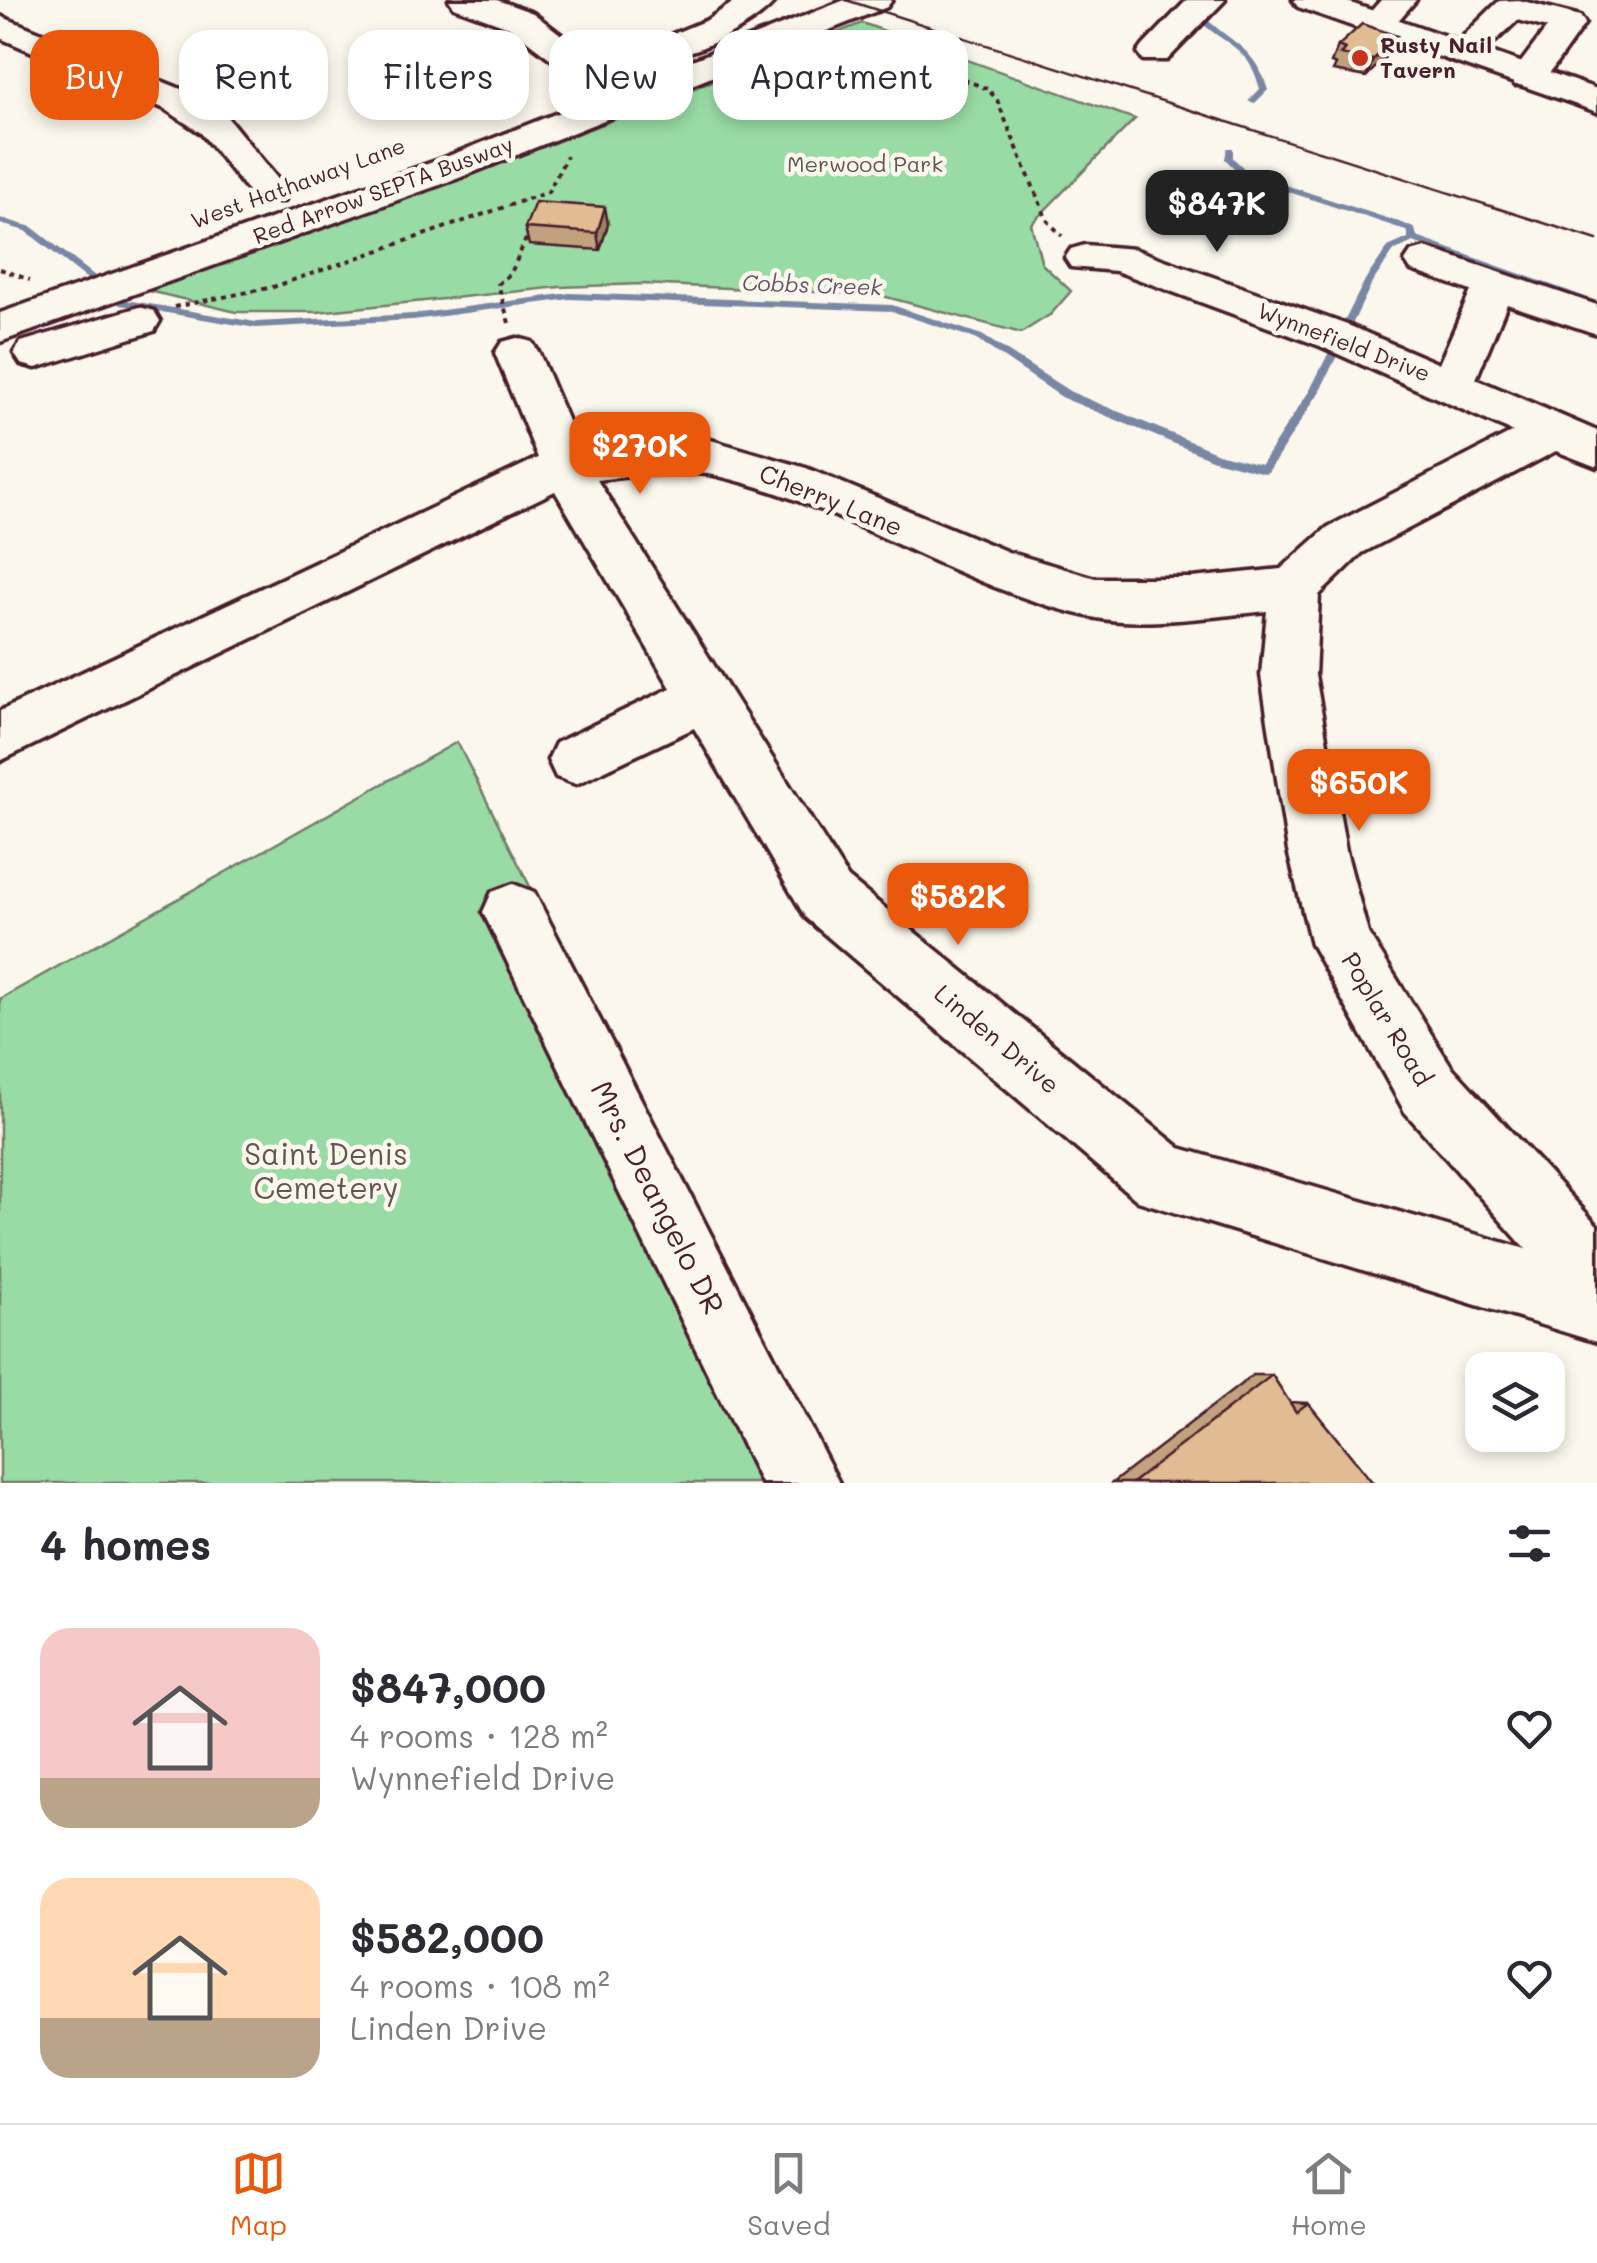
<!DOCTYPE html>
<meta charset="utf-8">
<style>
:root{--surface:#fff;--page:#f2f2f3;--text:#2b2b33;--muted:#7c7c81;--line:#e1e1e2;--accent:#ea580c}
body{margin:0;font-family:Mali,sans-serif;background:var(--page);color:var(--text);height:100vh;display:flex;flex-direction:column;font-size:38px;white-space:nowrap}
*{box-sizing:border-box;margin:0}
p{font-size:32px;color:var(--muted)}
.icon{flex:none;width:55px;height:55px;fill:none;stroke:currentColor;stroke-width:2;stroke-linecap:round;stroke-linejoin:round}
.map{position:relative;height:1483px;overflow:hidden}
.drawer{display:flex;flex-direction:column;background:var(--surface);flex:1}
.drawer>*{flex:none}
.top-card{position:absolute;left:30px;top:30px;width:1000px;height:90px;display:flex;gap:20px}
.tools{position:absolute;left:1465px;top:1352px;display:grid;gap:20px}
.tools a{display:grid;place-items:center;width:100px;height:100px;border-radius:20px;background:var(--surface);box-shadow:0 5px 15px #0003;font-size:50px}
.price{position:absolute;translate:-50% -85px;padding:0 22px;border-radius:20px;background:var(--accent);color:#fff;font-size:32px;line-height:65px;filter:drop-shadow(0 2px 5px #0008)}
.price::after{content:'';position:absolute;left:50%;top:60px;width:30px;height:22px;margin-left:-15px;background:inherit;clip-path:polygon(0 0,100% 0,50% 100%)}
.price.active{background:#222;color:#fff}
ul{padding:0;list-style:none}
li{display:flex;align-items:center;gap:30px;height:250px;padding:0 40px}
li span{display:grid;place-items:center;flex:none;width:280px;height:200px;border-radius:30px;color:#555}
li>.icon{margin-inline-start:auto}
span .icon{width:120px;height:120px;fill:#fffc;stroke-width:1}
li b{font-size:42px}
h2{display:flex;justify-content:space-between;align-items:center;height:120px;padding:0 40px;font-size:42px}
.tag{padding:0 35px;border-radius:30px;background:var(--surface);box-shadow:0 5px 15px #0003;font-size:35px;line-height:90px}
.tag.active{background:var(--accent);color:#fff}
.menu{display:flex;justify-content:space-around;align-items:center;height:140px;border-top:2px solid var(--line);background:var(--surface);font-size:28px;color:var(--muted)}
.menu a{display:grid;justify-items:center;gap:5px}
.menu .active{color:var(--accent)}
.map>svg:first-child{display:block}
.green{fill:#99dba5;stroke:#727d68;stroke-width:2.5}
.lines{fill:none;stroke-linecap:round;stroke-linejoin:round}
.stream{fill:#7987a4;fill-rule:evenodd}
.minor-casing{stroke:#4a1f2b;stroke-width:7}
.major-casing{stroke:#4a1f2b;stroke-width:7}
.path{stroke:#4a1f2b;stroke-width:4;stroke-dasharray:5 5;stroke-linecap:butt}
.minor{fill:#fbf7ec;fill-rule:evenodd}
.major{fill:#fbf7ec;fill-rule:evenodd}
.tram{stroke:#4a1f2b;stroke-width:2.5}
.wall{fill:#c2a17e;stroke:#4a1f2b;stroke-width:2.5}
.shaded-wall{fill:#9e8366;stroke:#4a1f2b;stroke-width:2.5}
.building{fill:#e1bb92;stroke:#4a1f2b;stroke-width:2.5}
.poi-dot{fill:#c8321e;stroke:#fbf7ec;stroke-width:4}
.labels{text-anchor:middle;stroke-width:9;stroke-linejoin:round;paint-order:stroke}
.far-poi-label{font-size:22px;font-weight:bold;fill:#4a1f2b;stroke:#fbf7ec;text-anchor:start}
.far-park-label{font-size:22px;fill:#625750;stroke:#fbf7ec}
.far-street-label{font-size:22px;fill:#4a1f2b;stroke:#fbf7ec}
.far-water-label{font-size:22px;font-style:italic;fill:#615368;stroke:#fbf7ec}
.street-label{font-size:25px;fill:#4a1f2b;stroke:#fbf7ec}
.near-park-label{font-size:30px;fill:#625750;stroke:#fbf7ec}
.near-street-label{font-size:30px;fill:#4a1f2b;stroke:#fbf7ec}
</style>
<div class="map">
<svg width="1597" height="1483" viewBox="0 0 1597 1483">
<rect width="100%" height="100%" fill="#fbf7ec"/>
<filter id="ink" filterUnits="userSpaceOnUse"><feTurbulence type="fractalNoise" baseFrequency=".01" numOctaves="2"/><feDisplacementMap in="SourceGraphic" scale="20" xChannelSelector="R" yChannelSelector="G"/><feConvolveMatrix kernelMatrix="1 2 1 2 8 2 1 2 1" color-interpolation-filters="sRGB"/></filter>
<g filter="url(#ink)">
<path class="green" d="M 862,23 L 1135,119 L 1031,224 L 1042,264 L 1071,291 L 1051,314 L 1021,333 L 879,295 L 642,284 L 560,287 L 317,312 L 236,312 L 145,290 L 517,157 Z
M 457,742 L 831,1483 L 0,1483 L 0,999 Z"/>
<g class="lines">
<path class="stream" d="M 1184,0 L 1192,0 C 1217,41 1253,38 1268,90 L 1255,103 L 1248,101 L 1260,89 C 1257,79 1254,69 1247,60 C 1236,45 1218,38 1204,25 C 1195,18 1190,9 1184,0 Z
M 1227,148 L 1233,148 L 1233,158 L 1249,173 L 1405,224 L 1415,229 L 1417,237 L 1597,301 L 1597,307 L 1413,242 L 1394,251 L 1372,283 L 1320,391 L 1268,472 L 1264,473 L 1214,460 L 1063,398 L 976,339 L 891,311 L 570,299 L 413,320 L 256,328 L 120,305 L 26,231 L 0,224 L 0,218 L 32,227 L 126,300 L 256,322 L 413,314 L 570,293 L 892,305 L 982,335 L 1071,392 L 1221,454 L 1261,464 L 1310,390 L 1365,280 L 1388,247 L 1408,238 L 1408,232 L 1399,228 L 1243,177 L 1225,159 Z"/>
<g class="minor-casing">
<path id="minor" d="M 449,0 L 497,0 L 533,13 L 616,77 L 611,85 L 585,85 L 509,27 L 454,7 Z
M 737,0 L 776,0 C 758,25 682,64 653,56 L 648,49 L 653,42 L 707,20 Z
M 845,0 L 892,0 L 887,7 L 459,178 L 0,342 L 0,313 L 433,162 Z
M 1187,0 L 1225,0 L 1167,60 L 1143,60 L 1138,53 L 1143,46 Z
M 1381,0 L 1416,0 L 1389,31 L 1365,31 L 1360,24 Z
M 1499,1 L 1519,0 L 1580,16 L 1585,23 L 1541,85 L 1515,85 L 1510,77 L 1547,28 L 1518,20 L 1474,61 L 1450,61 L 1445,54 Z
M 0,16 L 191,93 L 227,117 L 289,193 L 284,201 L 256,201 L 201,133 L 165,109 L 0,38 Z
M 1085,245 L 1134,249 L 1350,326 L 1439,364 L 1471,291 L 1411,270 L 1405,261 L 1411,252 L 1425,248 L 1439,252 L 1597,305 L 1597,334 L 1507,304 L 1476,379 L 1597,431 L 1597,467 L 1556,451 L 1362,553 L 1319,595 L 1315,675 L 1346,851 L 1368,933 L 1451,1066 L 1597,1225 L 1597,1342 L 1138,1201 L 806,918 L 694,728 L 576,784 L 556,777 L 548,760 L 556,743 L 671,688 L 555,491 L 0,761 L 0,711 L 538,458 L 495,353 L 502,342 L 517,338 L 532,342 L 539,353 L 579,447 L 646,440 L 711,440 L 806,468 L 1008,552 L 1095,578 L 1192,578 L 1281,569 L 1328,527 L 1513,432 L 1320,346 L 1116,271 L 1071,267 L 1065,258 L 1071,249 ZM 646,474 C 668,474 693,471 714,475 C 843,503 959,589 1092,617 C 1139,628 1218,616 1267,611 L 1261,675 L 1288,851 L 1311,944 L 1405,1112 L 1526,1249 L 1180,1148 L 848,878 L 597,480 Z
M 139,307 L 154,311 L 160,321 L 154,331 L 36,368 L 21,364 L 14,353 L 21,342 Z
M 513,884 L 534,892 L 839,1483 L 761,1483 L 483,912 L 492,892 Z"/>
</g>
<g class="major-casing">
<path id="major" d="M 1293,0 L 1342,0 L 1597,89 L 1597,112 L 1298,7 Z"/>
</g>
<path class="path" d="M 861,40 L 988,89 L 997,100 L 1047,220 L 1062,236
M 0,269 L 30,280
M 174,307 L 273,287 L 548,192 L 567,156
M 509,323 L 498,284 L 511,273 L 529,232"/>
<use href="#minor" class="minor"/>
<use href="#major" class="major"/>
<path class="tram" d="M 846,0 L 1597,240"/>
</g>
<path class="wall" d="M 1338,46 L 1389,53 L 1366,77 L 1333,71 L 1336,65 L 1331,63 Z
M 608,224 L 600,250 L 529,245 L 525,228 Z
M 1253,1375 L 1272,1375 L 1289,1402 L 1308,1403 L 1373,1483 L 1112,1483 Z"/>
<path class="shaded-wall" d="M 1397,36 L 1389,53 L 1366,77 L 1373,60 Z
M 605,207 L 608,224 L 600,250 L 597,233 Z"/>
<path class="building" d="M 1362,24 L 1397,36 L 1373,60 L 1340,54 L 1345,49 L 1338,46 Z
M 535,202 L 605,207 L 597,233 L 525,228 Z
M 1272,1375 L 1296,1412 L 1308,1403 L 1373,1483 L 1132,1483 Z"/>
</g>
<circle class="poi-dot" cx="1360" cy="58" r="10"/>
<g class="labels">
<g class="far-poi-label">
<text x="1380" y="53">Rusty Nail<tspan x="1380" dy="25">Tavern</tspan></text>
</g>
<g class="far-park-label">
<text x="865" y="172">Merwood Park</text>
</g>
<g class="far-street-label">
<text transform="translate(298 183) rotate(-20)" y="8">West Hathaway Lane</text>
<text transform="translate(383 190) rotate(-20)" y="8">Red Arrow SEPTA Busway</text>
<text transform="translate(1344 342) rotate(21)" y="8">Wynnefield Drive</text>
</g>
<g class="far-water-label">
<text transform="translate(812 285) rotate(2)" y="8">Cobbs Creek</text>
</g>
<g class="street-label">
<text transform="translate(831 500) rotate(22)" y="9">Cherry Lane</text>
<text transform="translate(1387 1019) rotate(59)" y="9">Poplar Road</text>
<text transform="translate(997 1039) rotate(40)" y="9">Linden Drive</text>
</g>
<g class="near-park-label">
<text x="326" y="1165">Saint Denis<tspan x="326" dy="34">Cemetery</tspan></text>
</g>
<g class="near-street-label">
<text transform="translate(657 1198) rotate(63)" y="10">Mrs. Deangelo DR</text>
</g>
</g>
</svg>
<div class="tools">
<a><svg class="icon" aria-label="layers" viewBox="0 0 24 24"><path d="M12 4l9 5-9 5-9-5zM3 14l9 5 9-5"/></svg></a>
</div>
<b class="price active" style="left:1217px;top:255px">$847K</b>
<b class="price" style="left:640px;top:497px">$270K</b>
<b class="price" style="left:1359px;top:834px">$650K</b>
<b class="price" style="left:958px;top:948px">$582K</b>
<div class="top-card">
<a class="tag active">Buy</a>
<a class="tag">Rent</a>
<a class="tag">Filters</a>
<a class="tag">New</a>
<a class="tag">Apartment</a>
</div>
</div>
<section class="drawer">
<h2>4 homes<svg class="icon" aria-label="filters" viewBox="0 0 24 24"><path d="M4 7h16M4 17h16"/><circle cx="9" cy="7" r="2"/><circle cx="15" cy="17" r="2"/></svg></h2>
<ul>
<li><span style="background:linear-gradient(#f6c9c9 75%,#b9a48a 0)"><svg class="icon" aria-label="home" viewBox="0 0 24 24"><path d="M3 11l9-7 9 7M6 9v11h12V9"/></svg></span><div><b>$847,000</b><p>4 rooms · 128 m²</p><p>Wynnefield Drive</p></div><svg class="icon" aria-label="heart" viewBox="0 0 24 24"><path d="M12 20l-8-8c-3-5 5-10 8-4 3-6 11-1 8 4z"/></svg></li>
<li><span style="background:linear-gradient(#ffd9b3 70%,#b9a48a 0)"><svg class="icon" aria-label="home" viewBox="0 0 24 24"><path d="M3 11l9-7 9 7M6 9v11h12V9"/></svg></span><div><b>$582,000</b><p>4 rooms · 108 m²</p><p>Linden Drive</p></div><svg class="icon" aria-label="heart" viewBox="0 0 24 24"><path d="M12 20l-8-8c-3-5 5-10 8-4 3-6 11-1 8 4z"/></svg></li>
</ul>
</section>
<nav class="menu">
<a class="active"><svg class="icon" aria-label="map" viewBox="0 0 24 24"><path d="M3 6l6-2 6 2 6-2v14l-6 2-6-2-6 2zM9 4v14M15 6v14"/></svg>Map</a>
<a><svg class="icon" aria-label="saved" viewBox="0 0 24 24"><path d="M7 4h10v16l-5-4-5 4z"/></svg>Saved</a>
<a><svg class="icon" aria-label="home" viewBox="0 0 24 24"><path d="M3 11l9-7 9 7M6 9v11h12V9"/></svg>Home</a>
</nav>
